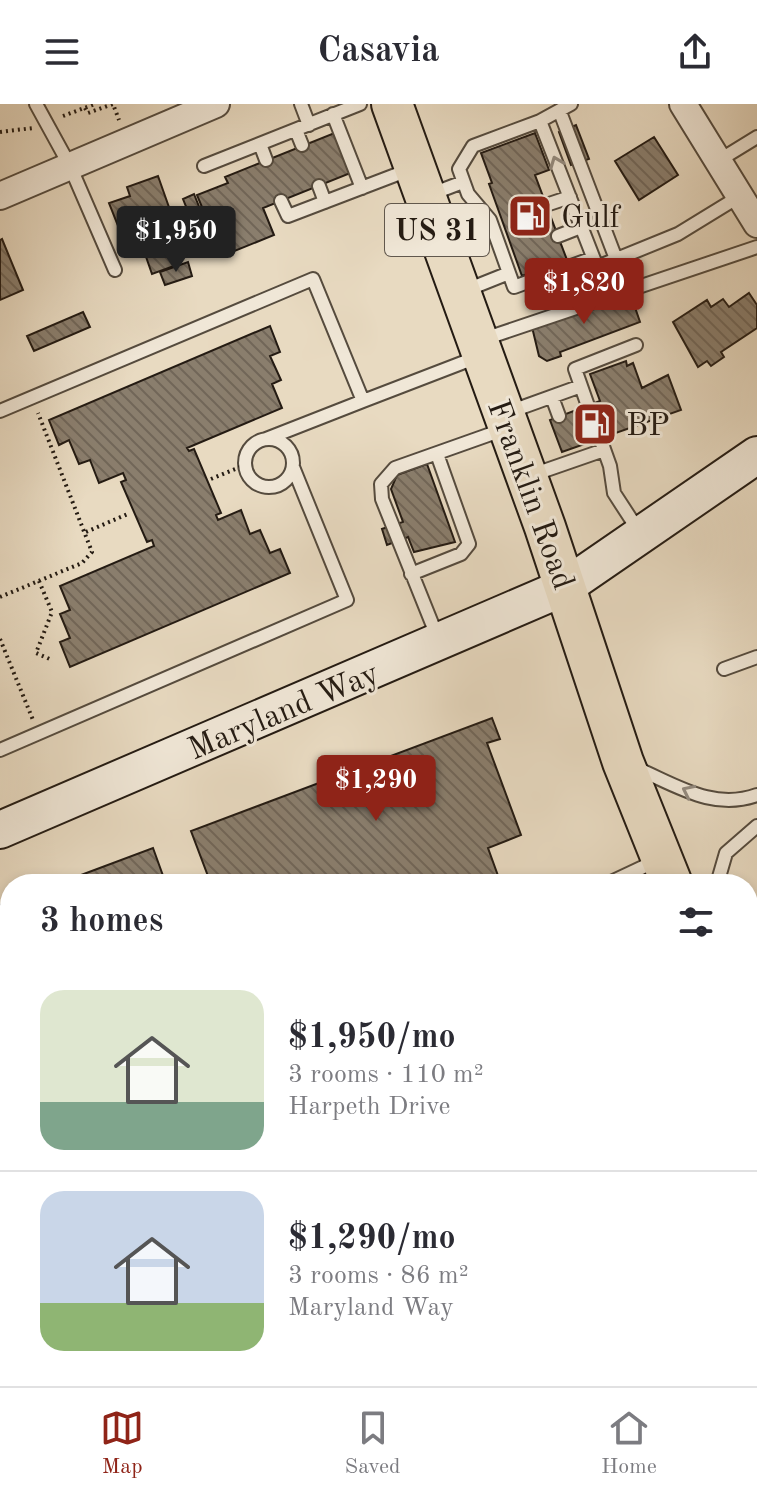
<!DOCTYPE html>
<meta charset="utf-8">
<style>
:root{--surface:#fff;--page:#f2f2f3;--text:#2b2b33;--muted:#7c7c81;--line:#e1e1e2;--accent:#8f2418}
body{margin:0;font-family:"Old Standard TT",serif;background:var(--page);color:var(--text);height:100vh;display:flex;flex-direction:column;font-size:30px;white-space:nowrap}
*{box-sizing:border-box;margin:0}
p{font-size:26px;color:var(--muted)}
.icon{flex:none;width:44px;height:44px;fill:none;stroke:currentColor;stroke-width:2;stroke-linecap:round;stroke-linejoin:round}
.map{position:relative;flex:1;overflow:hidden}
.side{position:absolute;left:0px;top:770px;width:758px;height:512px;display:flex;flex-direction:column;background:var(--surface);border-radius:32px 32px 0 0;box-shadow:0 4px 12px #0003}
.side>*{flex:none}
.price{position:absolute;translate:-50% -68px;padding:0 18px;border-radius:8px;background:var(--accent);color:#fff;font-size:26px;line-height:52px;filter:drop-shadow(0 2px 4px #0008)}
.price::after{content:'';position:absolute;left:50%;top:48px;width:24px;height:18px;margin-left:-12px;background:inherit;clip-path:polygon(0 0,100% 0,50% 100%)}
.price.on{background:#222;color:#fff}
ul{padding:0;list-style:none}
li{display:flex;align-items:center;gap:24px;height:200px;padding:0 40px}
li+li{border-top:2px solid var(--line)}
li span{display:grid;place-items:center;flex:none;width:224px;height:160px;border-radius:24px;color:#555}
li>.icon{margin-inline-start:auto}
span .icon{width:96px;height:96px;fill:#fffc;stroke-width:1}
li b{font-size:34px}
h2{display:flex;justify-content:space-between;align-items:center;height:96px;padding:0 40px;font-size:34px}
header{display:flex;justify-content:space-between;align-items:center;height:104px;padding:0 40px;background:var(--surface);font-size:36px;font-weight:700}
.tabs{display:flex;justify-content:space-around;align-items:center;height:112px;border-top:2px solid var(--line);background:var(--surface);font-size:22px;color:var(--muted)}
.tabs a{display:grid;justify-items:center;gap:4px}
.tabs .on{color:var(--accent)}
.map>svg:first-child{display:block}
.building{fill:url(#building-back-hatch);stroke:#241b13;stroke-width:2}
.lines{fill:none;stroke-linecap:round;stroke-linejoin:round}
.service-casing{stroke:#554b3e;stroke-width:16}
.minor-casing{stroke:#554b3e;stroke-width:30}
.secondary-casing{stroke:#241b13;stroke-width:40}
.primary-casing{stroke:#241b13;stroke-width:44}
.path{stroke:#241b13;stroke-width:4;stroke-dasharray:2 4;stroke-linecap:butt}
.service{stroke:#f0e7d7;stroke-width:12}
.minor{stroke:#f0e7d7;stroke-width:26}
.secondary{stroke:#f0e7d7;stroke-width:36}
.primary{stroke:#e8dac1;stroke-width:40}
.oneway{stroke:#948b7f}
.labels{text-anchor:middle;stroke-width:6;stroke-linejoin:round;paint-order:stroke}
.shield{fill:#f0e7d7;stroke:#61584e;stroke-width:2}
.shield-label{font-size:30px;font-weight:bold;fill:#241b13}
.poi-label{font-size:32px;fill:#241b13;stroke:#f0e7d7;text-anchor:start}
.street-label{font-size:32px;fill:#241b13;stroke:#f0e7d7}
</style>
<header><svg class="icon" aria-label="menu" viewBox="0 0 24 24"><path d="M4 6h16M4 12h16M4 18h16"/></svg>Casavia<svg class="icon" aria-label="share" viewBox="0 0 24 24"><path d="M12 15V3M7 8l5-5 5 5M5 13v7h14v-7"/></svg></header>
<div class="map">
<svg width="757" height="1282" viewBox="0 0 757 1282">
<defs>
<pattern id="building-back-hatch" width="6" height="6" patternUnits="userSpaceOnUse" patternTransform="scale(2)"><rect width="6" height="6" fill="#8a7e6d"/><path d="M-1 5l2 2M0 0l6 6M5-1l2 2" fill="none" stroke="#716658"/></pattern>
</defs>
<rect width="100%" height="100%" fill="#e8dac1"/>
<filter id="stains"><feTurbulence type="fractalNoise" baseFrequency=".0025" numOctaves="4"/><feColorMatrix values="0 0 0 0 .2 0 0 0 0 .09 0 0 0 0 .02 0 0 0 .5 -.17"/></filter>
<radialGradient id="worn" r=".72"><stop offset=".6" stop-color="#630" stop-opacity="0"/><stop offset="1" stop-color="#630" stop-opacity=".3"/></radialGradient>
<path class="building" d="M 576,21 L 589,55 L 571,61 L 559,28 Z
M 337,28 L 353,68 L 263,104 L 274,131 L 222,152 L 197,91 L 228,79 L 225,73 Z
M 535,29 L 549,66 L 535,71 L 567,156 L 522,172 L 489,80 L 492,79 L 481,49 Z
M 654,33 L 678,71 L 639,96 L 615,57 Z
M 158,72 L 184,146 L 170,151 L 174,162 L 152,170 L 144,147 L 130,152 L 109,99 L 130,92 L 127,83 Z
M 194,90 L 202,110 L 191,115 L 183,95 Z
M 2,135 L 23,186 L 0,196 L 0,136 Z
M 188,158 L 192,172 L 165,181 L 160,168 Z
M 630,189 L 640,218 L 560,248 L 561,252 L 547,257 L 539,252 L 532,223 Z
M 749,189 L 757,201 L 757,224 L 721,248 L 724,253 L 711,262 L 707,257 L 698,263 L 673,218 L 707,196 L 711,203 L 723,195 L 729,203 Z
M 83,208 L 90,223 L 34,247 L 27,232 Z
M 270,222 L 280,248 L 270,252 L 281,276 L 272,280 L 282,304 L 187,344 L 189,347 L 194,345 L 221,409 L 216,411 L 218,416 L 241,406 L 250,430 L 260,426 L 270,449 L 280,445 L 290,469 L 70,563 L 60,538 L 70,534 L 60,510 L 70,506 L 60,482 L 154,442 L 152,436 L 147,438 L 121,378 L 126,376 L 123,369 L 99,379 L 90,356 L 79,360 L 69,336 L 59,341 L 49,316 Z
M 626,257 L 627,262 L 633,259 L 642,284 L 668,271 L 681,306 L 562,348 L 550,316 L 600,297 L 590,270 Z
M 427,360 L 455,438 L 414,448 L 408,433 L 387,441 L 382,425 L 403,418 L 391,385 L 397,371 Z
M 492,614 L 500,635 L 487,639 L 521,731 L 488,744 L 501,780 L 211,780 L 191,727 Z
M 153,744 L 166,780 L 57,780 Z
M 10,797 L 10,1006 L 0,1009 L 0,801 Z
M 354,1272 L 480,1272 L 484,1282 L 357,1282 Z"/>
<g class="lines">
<g class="service-casing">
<path id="service" d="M 36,0 L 70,62 L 115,166
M 301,0 L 309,21
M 571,0 L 540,17 L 597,163 L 678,130 L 740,92
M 560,8 L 616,155
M 333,10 L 362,84
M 540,17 L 473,42 L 459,65 L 468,90 L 490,116 L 514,183 L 593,154
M 296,26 L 302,41
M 260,40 L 266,56
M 718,57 L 757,33
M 204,62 L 360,0
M 319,82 L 325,98
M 429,91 L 463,78
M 281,97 L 288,112 L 411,65
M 546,101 L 570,93
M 558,132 L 581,123
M 464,187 L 509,169
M 484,235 L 757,143
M 552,293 L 559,312
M 363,297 L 480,252
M 588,302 L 575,265 L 636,241
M 0,307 L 313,175 L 363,297 L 266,335
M 509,308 L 581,282
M 600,334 L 610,362 L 614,389 L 640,429
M245 359a24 24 0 1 1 48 0a24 24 0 1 1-48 0Z
M 532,371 L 604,346
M 411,470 L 461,450 L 469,440 L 437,350
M 437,532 L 382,395 L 381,380 L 395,364 L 505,325
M 724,565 L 757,553
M 0,646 L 347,496 L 293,363
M 636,664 C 676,681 713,707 757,691
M 607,780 L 658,756
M 717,780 L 726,749 L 757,722
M 0,1032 L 10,1058
M 1,1108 L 10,1133
M 748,1109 L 757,1109
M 748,1150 L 757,1143
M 0,1181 L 10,1178
M 748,1218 L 754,1216 L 757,1224
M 40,1272 L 43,1282
M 530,1272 L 534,1282
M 235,1282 L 249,1272
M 595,1282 L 593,1275 L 602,1272"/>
</g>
<g class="minor-casing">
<path id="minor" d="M 683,0 L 757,120
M 0,92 L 216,0"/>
</g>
<g class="secondary-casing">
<path id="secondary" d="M 0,726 L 565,483 L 757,351"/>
</g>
<g class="primary-casing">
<path id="primary" d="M 392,0 L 545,423 L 623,658 L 672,780
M 748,967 L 757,991"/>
</g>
<path class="path" d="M 85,4 L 88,9 L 113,0 L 119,16
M 63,12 L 95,0
M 0,28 L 33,24
M 211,375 L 245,361
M 86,428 L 130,409
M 39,477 L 52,508 L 36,549 L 52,556
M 0,493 L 82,459 L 92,448 L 38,309
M 0,535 L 33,616"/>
<use href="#service" class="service"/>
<use href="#minor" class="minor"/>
<use href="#secondary" class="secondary"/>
<use href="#primary" class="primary"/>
</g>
<defs><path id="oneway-chevron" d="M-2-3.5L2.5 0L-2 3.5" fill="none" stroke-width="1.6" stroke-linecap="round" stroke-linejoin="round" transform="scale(2)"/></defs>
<g class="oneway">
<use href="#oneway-chevron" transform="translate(556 58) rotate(-111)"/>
<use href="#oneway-chevron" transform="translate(688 687) rotate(-154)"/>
</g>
<defs>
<g id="fuel-square" transform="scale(2.3)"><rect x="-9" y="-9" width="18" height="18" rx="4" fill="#8f2418" stroke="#f0e7d7"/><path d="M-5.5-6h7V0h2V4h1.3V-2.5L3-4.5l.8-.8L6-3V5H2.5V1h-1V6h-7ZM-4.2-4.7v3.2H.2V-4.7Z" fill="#fff"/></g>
</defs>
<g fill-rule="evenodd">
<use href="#fuel-square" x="530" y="112"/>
<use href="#fuel-square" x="595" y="320"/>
</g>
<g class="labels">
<rect class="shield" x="385" y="100" width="104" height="52" rx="6"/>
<g class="shield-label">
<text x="437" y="136">US 31</text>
</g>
<g class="poi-label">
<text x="561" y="123">Gulf</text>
<text x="626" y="331">BP</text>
</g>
<g class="street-label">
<text transform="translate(532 390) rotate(70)" y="11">Franklin Road</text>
<text transform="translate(283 606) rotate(-23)" y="11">Maryland Way</text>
</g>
</g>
<rect width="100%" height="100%" filter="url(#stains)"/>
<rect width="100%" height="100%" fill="url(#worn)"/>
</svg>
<b class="price on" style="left:176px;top:170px">$1,950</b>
<b class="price" style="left:584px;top:222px">$1,820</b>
<b class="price" style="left:376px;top:719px">$1,290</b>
<section class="side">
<h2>3 homes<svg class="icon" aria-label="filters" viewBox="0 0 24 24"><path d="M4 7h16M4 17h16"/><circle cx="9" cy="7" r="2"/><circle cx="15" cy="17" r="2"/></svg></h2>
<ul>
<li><span style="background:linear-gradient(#dfe7d0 70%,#7fa58c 0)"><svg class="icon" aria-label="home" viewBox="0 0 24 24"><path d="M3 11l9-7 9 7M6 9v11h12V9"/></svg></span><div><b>$1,950/mo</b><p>3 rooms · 110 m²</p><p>Harpeth Drive</p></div></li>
<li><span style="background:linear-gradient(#c9d6e8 70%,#8fb573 0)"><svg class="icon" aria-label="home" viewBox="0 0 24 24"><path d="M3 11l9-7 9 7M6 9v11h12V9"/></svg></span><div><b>$1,290/mo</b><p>3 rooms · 86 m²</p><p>Maryland Way</p></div></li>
</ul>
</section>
</div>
<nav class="tabs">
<a class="on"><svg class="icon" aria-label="map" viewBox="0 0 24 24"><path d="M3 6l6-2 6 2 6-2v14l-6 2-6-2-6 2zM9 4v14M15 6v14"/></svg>Map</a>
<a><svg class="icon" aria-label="saved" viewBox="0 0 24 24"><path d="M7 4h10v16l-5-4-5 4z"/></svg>Saved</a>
<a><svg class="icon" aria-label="home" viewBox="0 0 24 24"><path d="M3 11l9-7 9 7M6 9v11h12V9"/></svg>Home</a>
</nav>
